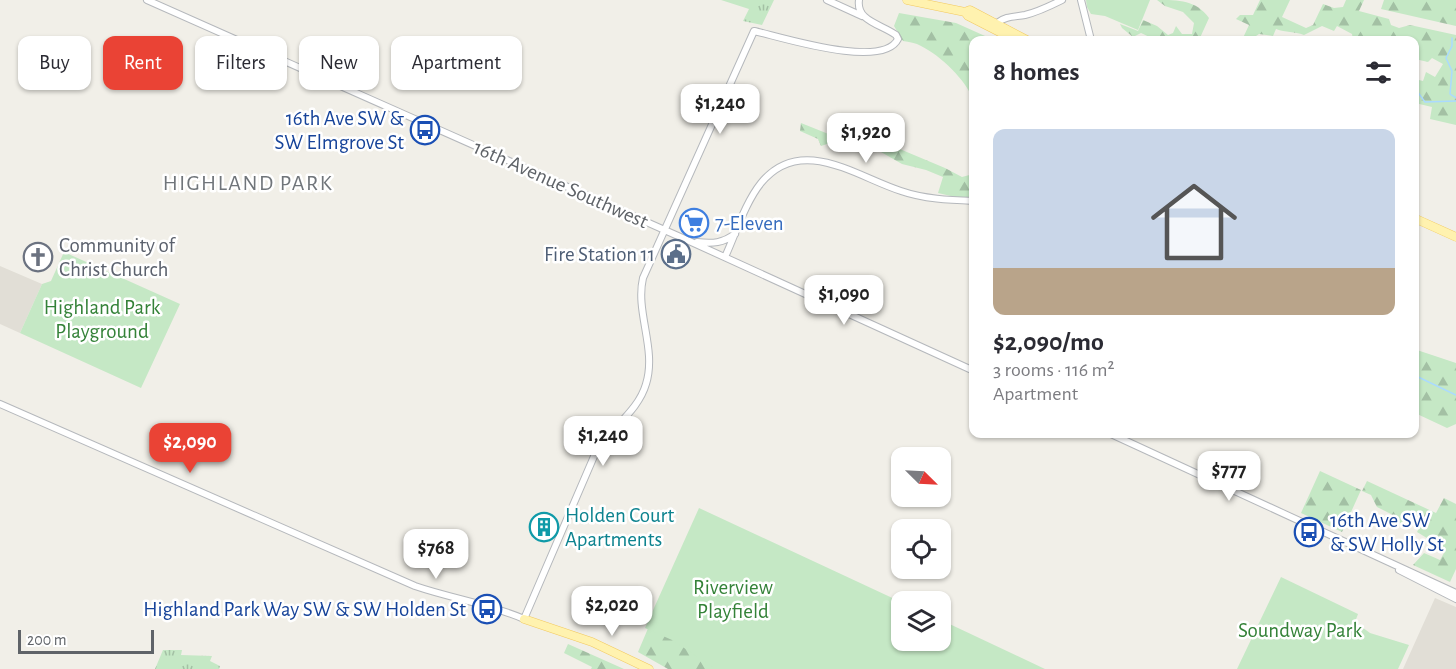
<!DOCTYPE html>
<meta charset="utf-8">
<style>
:root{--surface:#fff;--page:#f7f7f7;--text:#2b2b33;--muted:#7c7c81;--accent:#ea4335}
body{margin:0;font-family:"Alegreya Sans",sans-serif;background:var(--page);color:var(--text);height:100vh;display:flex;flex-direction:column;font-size:22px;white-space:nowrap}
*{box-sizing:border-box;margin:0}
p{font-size:20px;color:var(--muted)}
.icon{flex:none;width:33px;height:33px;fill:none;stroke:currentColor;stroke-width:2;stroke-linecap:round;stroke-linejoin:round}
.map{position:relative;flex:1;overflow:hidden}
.details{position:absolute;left:969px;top:36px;width:450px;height:402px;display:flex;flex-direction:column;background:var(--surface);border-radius:12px;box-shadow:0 2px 4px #0004}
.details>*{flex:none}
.guide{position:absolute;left:18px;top:36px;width:570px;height:54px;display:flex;gap:12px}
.needle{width:39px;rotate:114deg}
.controls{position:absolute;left:891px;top:447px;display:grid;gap:12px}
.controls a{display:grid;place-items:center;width:60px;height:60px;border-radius:12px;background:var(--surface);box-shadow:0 2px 4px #0004;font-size:30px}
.scale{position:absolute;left:18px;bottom:15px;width:136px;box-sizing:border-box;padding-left:6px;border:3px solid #5f6368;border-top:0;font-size:16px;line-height:21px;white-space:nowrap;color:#5f6368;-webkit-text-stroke:4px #fff;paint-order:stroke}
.price{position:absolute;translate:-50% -51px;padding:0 14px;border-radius:12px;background:#fff;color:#222;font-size:20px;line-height:39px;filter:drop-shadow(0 2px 3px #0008)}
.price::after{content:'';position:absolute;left:50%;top:36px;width:18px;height:14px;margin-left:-9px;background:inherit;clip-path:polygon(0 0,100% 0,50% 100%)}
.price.on{background:var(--accent);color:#fff}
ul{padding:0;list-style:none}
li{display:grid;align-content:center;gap:12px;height:318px;padding:0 24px}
li span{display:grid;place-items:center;height:186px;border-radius:12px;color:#555}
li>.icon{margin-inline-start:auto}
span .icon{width:108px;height:108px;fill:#fffc;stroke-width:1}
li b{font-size:26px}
h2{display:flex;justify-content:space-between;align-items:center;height:72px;padding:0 24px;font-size:26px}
.pill{padding:0 21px;border-radius:12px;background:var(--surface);box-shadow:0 2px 4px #0004;font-size:21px;line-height:54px}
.pill.on{background:var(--accent);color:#fff}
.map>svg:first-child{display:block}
.education{fill:#e1ded6}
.grass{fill:url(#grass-tufts)}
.forest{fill:url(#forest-firs)}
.park{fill:#c5e8c5}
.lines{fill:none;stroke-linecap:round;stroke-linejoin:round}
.stream{stroke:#aadaff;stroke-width:1.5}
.minor-casing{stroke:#b5b8bc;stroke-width:8}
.major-casing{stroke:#f2c960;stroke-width:9}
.minor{stroke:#fff;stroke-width:6}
.major{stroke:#fff2af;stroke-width:8}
.labels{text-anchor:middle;stroke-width:5;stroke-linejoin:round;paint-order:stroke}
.transit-label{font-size:21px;fill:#164399;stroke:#fff;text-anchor:end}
.street-label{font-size:21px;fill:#5f6368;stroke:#fff}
.shop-label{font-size:21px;fill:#366cbe;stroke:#fff;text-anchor:start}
.worship-label{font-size:21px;fill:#5b616d;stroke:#fff;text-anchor:start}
.service-label{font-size:21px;fill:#4e5e75;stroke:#fff;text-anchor:end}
.park-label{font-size:21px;fill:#348238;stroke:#fff}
.culture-label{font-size:21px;fill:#0d838f;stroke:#fff;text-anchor:start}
.neighbourhood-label{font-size:22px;letter-spacing:1.5px;fill:#70757a;stroke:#fff}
</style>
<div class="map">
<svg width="1456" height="669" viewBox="0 0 1456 669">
<defs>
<pattern id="grass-tufts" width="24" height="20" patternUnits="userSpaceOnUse" patternTransform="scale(1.5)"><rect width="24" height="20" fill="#c5e8c5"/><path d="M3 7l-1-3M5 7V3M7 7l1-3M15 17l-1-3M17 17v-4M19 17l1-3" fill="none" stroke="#a3c0a4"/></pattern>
<pattern id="forest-firs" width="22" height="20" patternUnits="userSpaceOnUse" patternTransform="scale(1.5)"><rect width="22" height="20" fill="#c5e8c5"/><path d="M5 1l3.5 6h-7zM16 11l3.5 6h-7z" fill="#a3c0a4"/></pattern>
</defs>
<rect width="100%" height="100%" fill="#f1efe8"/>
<path class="education" d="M 0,266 L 42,284 L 20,333 L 0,324 Z
M 1435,598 L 1456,607 L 1456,669 L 1403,669 Z"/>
<path class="grass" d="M 721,0 L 774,0 L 762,25 L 743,21 L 749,9 Z
M 163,650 L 182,650 L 181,655 L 212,656 L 210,661 L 220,666 L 219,669 L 155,669 Z"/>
<path class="forest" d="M 1157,0 C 1179,0 1196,0 1209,18 L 1199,40 L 1156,40 L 1141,33 L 1133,37 L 1122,28 L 1120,24 L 1138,31 L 1143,20 L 1157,26 L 1168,35 L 1173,33 L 1176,26 L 1182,34 L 1192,34 L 1194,23 L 1183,12 L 1165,6 Z
M 1260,0 L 1290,0 L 1282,17 L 1306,28 L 1313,25 L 1323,4 L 1334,8 L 1343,7 L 1346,0 L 1364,0 L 1359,11 L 1389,19 L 1391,25 L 1399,28 L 1410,25 L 1456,35 L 1456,125 L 1430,119 L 1432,107 L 1415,103 L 1415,79 L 1423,81 L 1426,72 L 1435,77 L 1443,64 L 1432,58 L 1428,62 L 1415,59 L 1414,40 L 1353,40 L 1352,34 L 1337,26 L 1334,31 L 1322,26 L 1304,35 C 1294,31 1286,33 1276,29 L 1273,36 L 1259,34 L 1250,40 L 1242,40 L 1249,25 L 1236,19 L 1240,15 L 1253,15 Z
M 1384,0 L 1456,0 L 1456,26 L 1381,9 Z
M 899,13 L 956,23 L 994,40 L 974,40 L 973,100 C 967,81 940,55 921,46 C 916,43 909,42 903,41 L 894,26 Z
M 801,123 L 836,137 L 849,134 L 883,142 L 945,168 L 962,177 L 973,174 L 973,193 L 971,197 L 955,197 L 938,193 L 943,177 L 926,170 L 902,164 L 874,148 L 854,148 L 830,143 L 821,146 L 818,139 L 800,131 Z
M 1414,349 L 1456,363 L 1456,424 L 1447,428 L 1415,413 Z
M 1320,471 L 1361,490 L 1342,532 L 1301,513 Z
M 1367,481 L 1436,513 L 1444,498 L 1456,504 L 1456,569 L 1450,582 L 1413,565 L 1424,553 L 1440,560 L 1444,553 L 1435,543 L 1417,532 L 1420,526 L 1413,521 L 1408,521 L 1406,524 L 1400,523 L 1391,514 L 1377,507 L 1371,495 L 1362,491 Z
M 663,593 L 864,669 L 668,669 L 638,652 Z
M 568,644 L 624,669 L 591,669 L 592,667 L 564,653 Z"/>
<path class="park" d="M 1086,0 L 1150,0 L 1138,30 L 1105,16 L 1091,14 L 1087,7 Z
M 64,252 L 180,304 L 141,388 L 20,333 L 42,284 L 51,281 Z
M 699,508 L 901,602 L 902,640 L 940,640 L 941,620 L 1045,669 L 718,669 L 713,667 L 672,640 L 645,628 Z
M 1281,577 L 1358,614 L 1355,622 L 1370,633 L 1409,645 L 1398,669 L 1237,669 Z"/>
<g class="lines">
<path class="stream" d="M 1452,38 L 1452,46 L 1446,58 L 1452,71 L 1450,94 L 1456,98
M 1414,87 L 1425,102 L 1456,101
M 1414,375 L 1456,395"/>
<g class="minor-casing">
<path id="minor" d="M 147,0 L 687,240 L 974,371
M 827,0 L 862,16
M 1081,0 L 1091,40
M 997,23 C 1006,16 1014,17 1025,15 C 1038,12 1050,6 1062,0
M 697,242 C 713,244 723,243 735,234
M 725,257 C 736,233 745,203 761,183 C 801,134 857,177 901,191 C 924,199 949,200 974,201
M 0,404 L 415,586 C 453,599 487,603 524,619 L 595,454 C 609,429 638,412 646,384 C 657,349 635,312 643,278 L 754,31 C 781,37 883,70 898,39 L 896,35 C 881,24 856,21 859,0
M 1111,434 L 1456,593
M 1399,570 L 1456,599"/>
</g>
<g class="major-casing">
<path id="major" d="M 907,0 L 965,12 L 970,10 L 1027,40
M 965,12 L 968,16 L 1015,40
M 1414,218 L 1456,237
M 524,619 L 592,642 L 649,669"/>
</g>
<use href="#minor" class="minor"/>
<use href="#major" class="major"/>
</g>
<defs>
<g id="bus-ring" transform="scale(1.5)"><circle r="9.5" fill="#fff" stroke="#1a4fb4" stroke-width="1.5"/><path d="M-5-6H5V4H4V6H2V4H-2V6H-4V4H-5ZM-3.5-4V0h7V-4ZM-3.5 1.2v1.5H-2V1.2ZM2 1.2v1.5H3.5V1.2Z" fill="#1a4fb4"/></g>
<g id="supermarket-ring" transform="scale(1.5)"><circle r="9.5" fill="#fff" stroke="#3f7fe0" stroke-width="1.5"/><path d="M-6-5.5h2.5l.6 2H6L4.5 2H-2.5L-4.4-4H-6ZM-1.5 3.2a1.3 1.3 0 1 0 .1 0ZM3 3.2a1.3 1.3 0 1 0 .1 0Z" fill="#3f7fe0"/></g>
<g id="civic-ring" transform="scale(1.5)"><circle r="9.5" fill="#fff" stroke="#5c6f8a" stroke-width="1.5"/><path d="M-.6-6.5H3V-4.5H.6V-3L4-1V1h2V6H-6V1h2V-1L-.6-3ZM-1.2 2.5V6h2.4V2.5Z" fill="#5c6f8a"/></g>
<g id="church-ring" transform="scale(1.5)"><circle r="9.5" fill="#fff" stroke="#6b7280" stroke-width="1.5"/><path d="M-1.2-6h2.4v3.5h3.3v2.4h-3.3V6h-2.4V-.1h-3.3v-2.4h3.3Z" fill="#6b7280"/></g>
<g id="building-ring" transform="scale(1.5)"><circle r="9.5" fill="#fff" stroke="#0f9aa8" stroke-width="1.5"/><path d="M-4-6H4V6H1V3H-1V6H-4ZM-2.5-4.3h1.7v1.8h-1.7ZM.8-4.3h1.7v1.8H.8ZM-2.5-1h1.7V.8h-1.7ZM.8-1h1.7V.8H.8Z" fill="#0f9aa8"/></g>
</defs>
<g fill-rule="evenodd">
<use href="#bus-ring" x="425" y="130"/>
<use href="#supermarket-ring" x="694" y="223"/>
<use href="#civic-ring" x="676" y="254"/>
<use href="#church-ring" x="38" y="257"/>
<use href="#building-ring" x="544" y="527"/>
<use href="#bus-ring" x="1309" y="532"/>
<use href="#bus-ring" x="487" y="609"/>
</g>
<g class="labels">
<g class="transit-label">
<text x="404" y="125">16th Ave SW &amp;<tspan x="404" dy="24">SW Elmgrove St</tspan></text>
<text x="1330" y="527" text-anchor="start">16th Ave SW<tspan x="1330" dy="24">&amp; SW Holly St</tspan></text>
<text x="466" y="616">Highland Park Way SW &amp; SW Holden St</text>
</g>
<g class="street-label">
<text transform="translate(561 184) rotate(24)" y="7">16th Avenue Southwest</text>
</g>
<g class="shop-label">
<text x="715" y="230">7-Eleven</text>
</g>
<g class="worship-label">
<text x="59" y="252">Community of<tspan x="59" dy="24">Christ Church</tspan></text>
</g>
<g class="service-label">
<text x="655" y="261">Fire Station 11</text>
</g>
<g class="park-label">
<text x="102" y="314">Highland Park<tspan x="102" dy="24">Playground</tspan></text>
<text x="733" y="594">Riverview<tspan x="733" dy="24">Playfield</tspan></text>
<text x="1300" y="637">Soundway Park</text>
</g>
<g class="culture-label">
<text x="565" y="522">Holden Court<tspan x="565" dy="24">Apartments</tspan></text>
</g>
<g class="neighbourhood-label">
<text x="248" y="190">HIGHLAND PARK</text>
</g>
</g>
</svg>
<div class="controls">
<a><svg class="needle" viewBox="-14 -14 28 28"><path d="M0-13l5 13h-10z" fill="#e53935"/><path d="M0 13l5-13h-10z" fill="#7c7c81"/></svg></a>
<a><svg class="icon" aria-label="locate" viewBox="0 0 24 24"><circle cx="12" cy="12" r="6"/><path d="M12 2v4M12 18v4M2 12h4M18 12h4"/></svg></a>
<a><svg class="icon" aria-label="layers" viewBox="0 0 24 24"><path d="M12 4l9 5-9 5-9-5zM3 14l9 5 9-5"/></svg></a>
</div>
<div class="scale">200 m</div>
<b class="price" style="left:720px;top:135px">$1,240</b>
<b class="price" style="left:866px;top:164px">$1,920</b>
<b class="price" style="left:844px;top:326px">$1,090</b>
<b class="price" style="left:603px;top:467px">$1,240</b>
<b class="price on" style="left:190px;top:474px">$2,090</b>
<b class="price" style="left:1229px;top:502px">$777</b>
<b class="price" style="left:436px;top:580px">$768</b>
<b class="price" style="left:612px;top:637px">$2,020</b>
<div class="guide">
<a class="pill">Buy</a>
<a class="pill on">Rent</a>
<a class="pill">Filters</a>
<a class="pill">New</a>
<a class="pill">Apartment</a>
</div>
<section class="details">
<h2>8 homes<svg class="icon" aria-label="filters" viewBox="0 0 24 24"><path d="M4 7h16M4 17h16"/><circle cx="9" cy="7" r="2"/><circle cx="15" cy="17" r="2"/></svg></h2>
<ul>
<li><span style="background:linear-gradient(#c9d6e8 75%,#b9a48a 0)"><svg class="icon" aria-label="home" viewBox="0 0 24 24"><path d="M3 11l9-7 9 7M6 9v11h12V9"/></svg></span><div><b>$2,090/mo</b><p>3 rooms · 116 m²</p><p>Apartment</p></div></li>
</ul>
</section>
</div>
